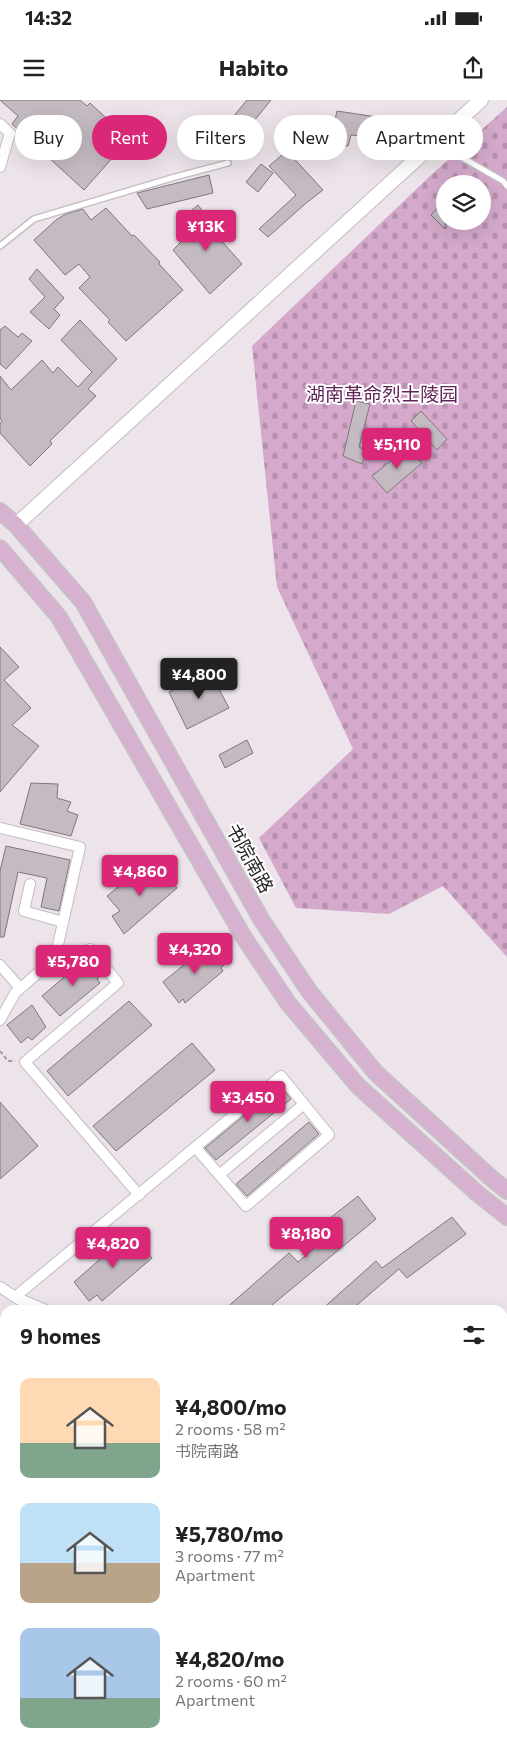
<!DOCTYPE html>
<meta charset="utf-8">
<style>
:root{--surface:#fff;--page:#f6f6f6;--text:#222;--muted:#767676;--accent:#db2777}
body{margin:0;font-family:Commissioner,"Noto Sans SC",sans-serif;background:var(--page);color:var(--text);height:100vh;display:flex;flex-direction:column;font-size:19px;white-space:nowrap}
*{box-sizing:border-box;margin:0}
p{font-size:16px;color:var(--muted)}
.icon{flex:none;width:28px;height:28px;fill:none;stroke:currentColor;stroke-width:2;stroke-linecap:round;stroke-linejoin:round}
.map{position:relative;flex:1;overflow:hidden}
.side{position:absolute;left:0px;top:1205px;width:508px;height:446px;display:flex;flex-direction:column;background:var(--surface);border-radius:15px 15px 0 0;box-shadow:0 5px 20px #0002}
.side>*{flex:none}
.hud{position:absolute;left:15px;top:15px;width:478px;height:45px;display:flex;gap:10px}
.buttons{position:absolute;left:436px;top:75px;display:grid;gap:10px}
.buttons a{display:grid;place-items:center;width:55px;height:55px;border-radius:50%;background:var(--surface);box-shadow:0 5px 20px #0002;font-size:25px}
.price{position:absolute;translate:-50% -42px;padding:0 11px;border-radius:5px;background:var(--accent);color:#fff;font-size:16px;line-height:32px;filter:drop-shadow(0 1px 2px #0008)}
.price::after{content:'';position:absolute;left:50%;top:30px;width:15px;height:11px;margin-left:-8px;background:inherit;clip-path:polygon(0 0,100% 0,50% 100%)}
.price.on{background:#222;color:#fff}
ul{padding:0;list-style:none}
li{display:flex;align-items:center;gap:15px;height:125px;padding:0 20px}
li span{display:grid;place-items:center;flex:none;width:140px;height:100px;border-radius:10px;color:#555}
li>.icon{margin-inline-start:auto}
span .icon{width:60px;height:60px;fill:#fffc;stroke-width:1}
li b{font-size:21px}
h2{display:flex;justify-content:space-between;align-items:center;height:60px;padding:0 20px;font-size:21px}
.tag{padding:0 18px;border-radius:22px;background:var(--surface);box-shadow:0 5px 20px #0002;font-size:18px;line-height:45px}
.tag.on{background:var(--accent);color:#fff}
.status{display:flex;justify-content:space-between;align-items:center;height:35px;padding:0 25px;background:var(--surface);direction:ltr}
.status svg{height:14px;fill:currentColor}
header{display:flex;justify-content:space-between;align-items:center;height:65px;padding:0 20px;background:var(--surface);font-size:22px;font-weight:700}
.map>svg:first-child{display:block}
.cemetery{fill:url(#cemetery-stones);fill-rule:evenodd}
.park{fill:url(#park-crowns)}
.building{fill:#c4bbc2;stroke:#7f777d}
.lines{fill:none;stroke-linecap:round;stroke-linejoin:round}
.lane-casing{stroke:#c4bcc2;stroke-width:8}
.street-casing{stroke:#c4bcc2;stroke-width:12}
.secondary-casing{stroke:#c4bcc2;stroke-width:16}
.primary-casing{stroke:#c4c3c3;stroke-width:18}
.path{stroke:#a19b9f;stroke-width:2;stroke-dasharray:4 2.5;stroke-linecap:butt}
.lane{stroke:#fff;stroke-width:5}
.street{stroke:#fff;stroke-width:10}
.secondary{stroke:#fff;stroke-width:14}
.primary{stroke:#d7b2d0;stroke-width:15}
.labels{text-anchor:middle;stroke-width:4;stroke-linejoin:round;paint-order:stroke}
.park-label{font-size:19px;fill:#612458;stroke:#fff}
.street-label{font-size:19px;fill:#2b282a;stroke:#fff}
</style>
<div class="status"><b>14:32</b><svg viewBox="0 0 49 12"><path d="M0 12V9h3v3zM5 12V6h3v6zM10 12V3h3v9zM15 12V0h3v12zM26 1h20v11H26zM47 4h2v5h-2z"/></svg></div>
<header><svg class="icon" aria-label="menu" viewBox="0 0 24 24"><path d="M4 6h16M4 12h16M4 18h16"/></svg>Habito<svg class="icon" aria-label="share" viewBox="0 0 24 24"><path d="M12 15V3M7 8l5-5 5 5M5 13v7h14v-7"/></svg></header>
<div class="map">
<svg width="507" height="1651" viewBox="0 0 507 1651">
<defs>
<pattern id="cemetery-stones" width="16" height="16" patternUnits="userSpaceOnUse" patternTransform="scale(1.25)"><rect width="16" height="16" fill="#d4a9cb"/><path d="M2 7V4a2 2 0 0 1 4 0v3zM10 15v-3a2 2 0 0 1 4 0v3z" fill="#b691ae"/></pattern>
<pattern id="park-crowns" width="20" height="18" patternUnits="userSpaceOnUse" patternTransform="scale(1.25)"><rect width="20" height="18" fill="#d4a9cb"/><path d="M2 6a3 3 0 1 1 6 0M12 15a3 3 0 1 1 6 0" fill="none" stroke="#b691ae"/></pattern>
</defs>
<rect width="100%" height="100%" fill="#ece4ea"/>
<path class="cemetery" d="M 507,7 L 507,857 L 443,786 L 389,814 L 296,808 L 259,738 L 353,649 L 277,487 L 252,246 L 430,76 ZM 445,84 L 482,84 L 482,121 L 445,121 Z"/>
<path class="park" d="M 182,1646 L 250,1646 L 254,1651 L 180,1651 Z"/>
<path class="building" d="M 0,0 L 80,0 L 87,6 L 90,3 L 129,39 L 84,90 L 12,24 L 18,16 Z
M 247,0 L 271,0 L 229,52 L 214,40 Z
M 337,11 L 377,17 L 376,38 L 351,35 L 348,46 L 329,45 L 305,40 L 308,16 L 335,20 Z
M 287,51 L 323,90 L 305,104 L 268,137 L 259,129 L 296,95 L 269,66 Z
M 261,64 L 273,73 L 258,92 L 246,82 Z
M 209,75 L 213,93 L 147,109 L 137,93 Z
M 445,100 L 445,129 L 431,115 Z
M 198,105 L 208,118 L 204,121 L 242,164 L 210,194 L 173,150 L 192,131 L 181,119 Z
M 106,108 L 132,136 L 134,135 L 160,162 L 159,164 L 183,190 L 126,241 L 108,222 L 110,220 L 79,188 L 90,177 L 79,164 L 65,175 L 34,140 L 56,120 L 66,114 L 83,109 L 91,120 Z
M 37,169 L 64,198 L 54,209 L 60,215 L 49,229 L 30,212 L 45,197 L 29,179 Z
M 80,220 L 117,259 L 88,289 L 96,296 L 50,341 L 52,344 L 30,366 L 0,333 L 0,324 L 2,321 L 0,318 L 0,276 L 11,290 L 42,260 L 53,273 L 58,267 L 78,287 L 92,272 L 61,240 Z
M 5,226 L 18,237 L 22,233 L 32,241 L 6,269 L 0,264 L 0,230 Z
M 356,301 L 370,304 L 359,347 L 367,351 L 362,364 L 343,356 Z
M 421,311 L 447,339 L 437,350 L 411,321 Z
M 408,347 L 422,363 L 387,393 L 372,376 Z
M 0,547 L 19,567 L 4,580 L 31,608 L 12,625 L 39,646 L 0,692 Z
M 210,572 L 229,608 L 187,629 L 169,592 Z
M 247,640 L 253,653 L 225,668 L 219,655 Z
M 31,683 L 58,684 L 57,698 L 71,702 L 67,711 L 78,715 L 71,736 L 20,724 Z
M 6,746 L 70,760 L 59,811 L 41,807 L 47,778 L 18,772 L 4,837 L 0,837 L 0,771 Z
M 144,766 L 156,778 L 165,772 L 177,788 L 124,834 L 112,816 L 120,811 L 107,796 Z
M 208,845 L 224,865 L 221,868 L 223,871 L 185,903 L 183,899 L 179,903 L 163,882 Z
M 88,857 L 102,874 L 97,879 L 100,883 L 60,916 L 42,896 Z
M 129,901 L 152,925 L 68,996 L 47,971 Z
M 32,905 L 46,927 L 32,940 L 28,937 L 21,943 L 7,925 Z
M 192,943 L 215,970 L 116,1051 L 93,1026 Z
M 280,986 L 291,999 L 216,1060 L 205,1048 Z
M 0,1002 L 38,1046 L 0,1079 Z
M 309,1022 L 319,1034 L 247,1096 L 236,1084 Z
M 358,1096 L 376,1119 L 266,1210 L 224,1210 L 289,1153 L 298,1162 L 325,1139 L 315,1130 Z
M 452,1117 L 466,1134 L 407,1178 L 399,1169 L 351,1210 L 321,1210 L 376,1161 L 382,1168 Z
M 130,1133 L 152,1158 L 102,1201 L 97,1195 L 89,1201 L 74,1182 Z"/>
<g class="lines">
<g class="lane-casing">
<path id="lane" d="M 435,42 L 503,81 L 507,86
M 0,146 L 34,119 L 175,77 L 228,63
M 0,1360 L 5,1355
M 0,1415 L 5,1415
M 0,1487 L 5,1481
M 0,1600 L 5,1594
M 19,1651 L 24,1646
M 92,1651 L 96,1646
M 158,1651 L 162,1646"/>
</g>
<g class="street-casing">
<path id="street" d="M 0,24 L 10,33 L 0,67
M 30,784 L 24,811 L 63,822
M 90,849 L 118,883 L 25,962 L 139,1095
M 0,865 L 20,888
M 0,920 L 15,893 L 55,858 L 80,747 L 1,728
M 219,1075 L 304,1004
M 0,1187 L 15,1197 L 46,1210
M 36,1210 L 15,1197 L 281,976 L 329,1035 L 246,1106 L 196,1048
M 0,1372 L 5,1374
M 502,1464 L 507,1466
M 502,1537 L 507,1537
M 0,1574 L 5,1574
M 257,1646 L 261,1651
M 178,1651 L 179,1646
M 352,1651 L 357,1646"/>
</g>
<g class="secondary-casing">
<path id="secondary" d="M 16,425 L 481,0"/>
</g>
<g class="primary-casing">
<path id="primary" d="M 0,411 L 16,425 L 83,502 L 261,819 L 309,891 L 375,972 L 490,1077 L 507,1091
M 0,448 L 59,517 L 243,836 L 288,903 L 358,986 L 477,1093 L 507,1117"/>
</g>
<path class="path" d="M 0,951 L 8,961 L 15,961
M 502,1478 L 507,1482"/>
<use href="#lane" class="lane"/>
<use href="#street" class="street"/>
<use href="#secondary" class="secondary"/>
<use href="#primary" class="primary"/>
</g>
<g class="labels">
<g class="park-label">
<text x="382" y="301">湖南革命烈士陵园</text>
</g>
<g class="street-label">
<text transform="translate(250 758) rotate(61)" y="7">书院南路</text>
</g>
</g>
</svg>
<div class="buttons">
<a><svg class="icon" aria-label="layers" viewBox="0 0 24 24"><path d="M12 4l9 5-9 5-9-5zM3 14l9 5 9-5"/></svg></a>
</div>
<b class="price" style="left:206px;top:152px">¥13K</b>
<b class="price" style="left:397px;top:370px">¥5,110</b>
<b class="price on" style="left:199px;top:600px">¥4,800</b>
<b class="price" style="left:140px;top:797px">¥4,860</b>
<b class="price" style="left:195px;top:875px">¥4,320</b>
<b class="price" style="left:73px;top:887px">¥5,780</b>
<b class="price" style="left:248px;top:1023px">¥3,450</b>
<b class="price" style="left:306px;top:1159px">¥8,180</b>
<b class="price" style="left:113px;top:1169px">¥4,820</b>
<div class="hud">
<a class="tag">Buy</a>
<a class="tag on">Rent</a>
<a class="tag">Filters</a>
<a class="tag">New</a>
<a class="tag">Apartment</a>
</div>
<section class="side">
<h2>9 homes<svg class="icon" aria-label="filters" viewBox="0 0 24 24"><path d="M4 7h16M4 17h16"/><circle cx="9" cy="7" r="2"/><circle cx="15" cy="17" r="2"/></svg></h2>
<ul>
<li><span style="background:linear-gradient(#ffd9b3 65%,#7fa58c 0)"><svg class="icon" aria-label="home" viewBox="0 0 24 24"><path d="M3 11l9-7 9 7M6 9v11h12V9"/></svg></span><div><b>¥4,800/mo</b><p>2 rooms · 58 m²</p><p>书院南路</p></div></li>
<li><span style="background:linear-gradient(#bfe0f5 60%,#b9a48a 0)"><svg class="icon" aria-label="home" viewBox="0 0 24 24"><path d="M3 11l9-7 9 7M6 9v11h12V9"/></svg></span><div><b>¥5,780/mo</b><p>3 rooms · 77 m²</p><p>Apartment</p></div></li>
<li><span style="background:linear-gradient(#a9c7e8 70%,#7fa58c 0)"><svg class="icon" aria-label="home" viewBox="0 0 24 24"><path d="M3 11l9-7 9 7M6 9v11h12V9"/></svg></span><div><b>¥4,820/mo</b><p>2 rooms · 60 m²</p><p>Apartment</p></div></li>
</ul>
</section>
</div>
